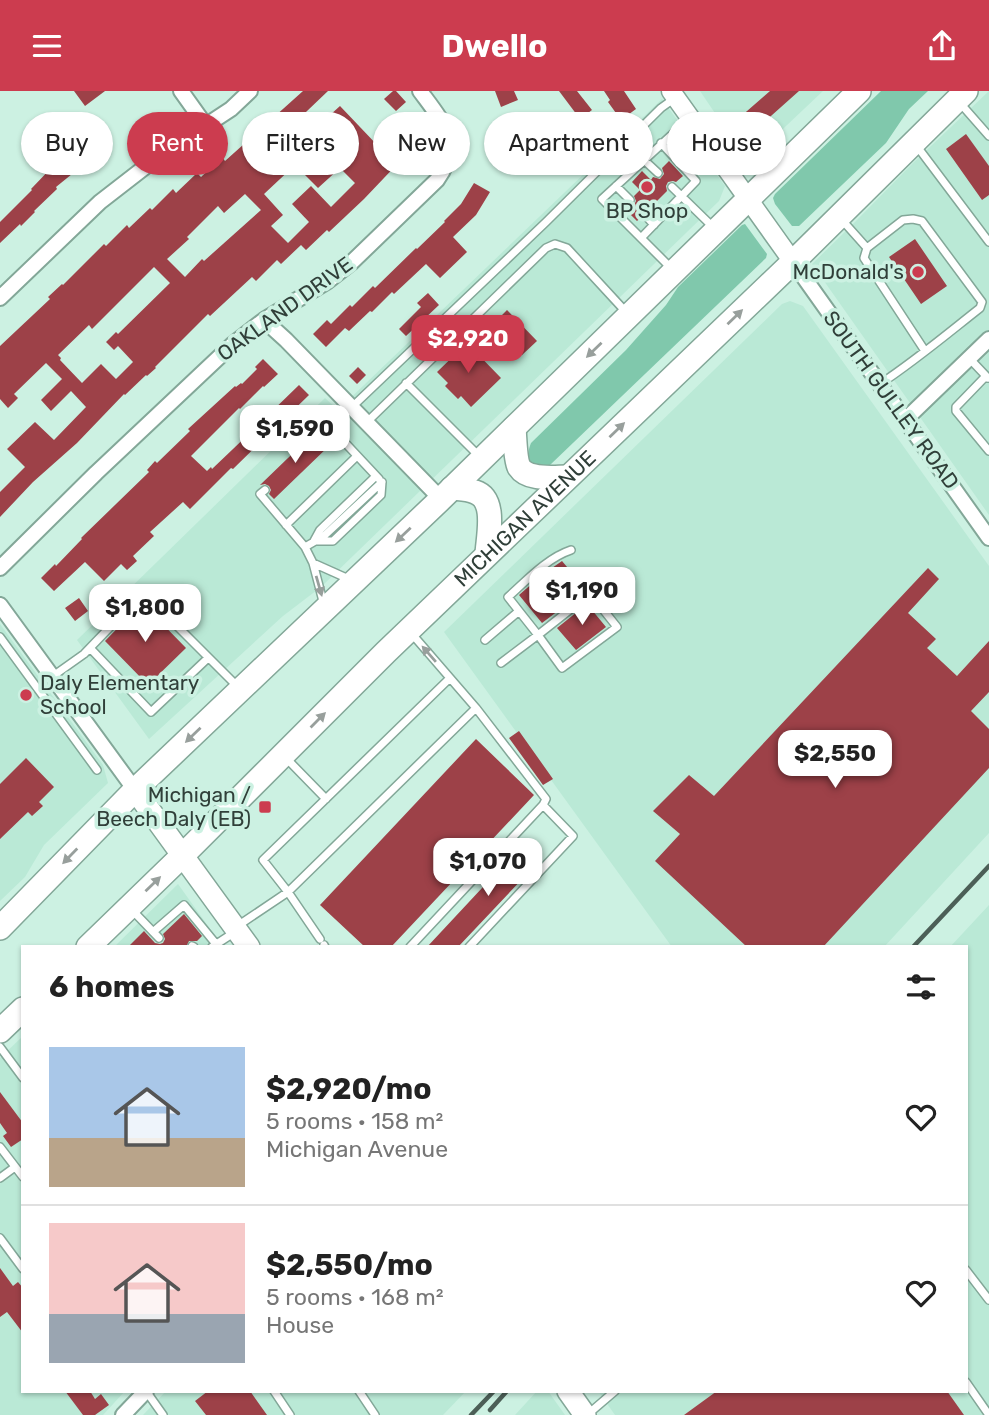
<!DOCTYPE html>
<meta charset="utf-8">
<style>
:root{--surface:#fff;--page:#f2f2f2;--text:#222;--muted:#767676;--line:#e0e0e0;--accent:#cc3c4f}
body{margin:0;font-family:Rubik,sans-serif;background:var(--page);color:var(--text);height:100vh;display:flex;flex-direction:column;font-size:26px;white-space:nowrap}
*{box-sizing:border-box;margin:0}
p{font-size:23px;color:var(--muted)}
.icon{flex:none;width:38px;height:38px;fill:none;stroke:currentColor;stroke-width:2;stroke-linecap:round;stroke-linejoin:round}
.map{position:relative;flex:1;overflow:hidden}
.sheet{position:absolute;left:21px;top:854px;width:947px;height:448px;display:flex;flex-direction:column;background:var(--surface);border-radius:0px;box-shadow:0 2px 5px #0004}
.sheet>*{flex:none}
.hud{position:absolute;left:21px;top:21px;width:948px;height:63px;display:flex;gap:14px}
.price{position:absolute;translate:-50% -60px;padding:0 16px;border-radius:14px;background:#fff;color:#222;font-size:23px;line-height:46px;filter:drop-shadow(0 2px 4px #0008)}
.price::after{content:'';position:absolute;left:50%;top:42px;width:21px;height:16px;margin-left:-10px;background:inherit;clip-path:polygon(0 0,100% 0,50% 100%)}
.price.active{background:var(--accent);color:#fff}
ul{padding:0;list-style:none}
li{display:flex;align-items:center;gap:21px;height:175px;padding:0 28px}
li+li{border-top:2px solid var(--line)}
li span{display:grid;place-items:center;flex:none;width:196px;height:140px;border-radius:0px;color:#555}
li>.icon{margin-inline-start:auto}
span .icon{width:84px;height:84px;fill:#fffc;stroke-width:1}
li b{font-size:30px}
h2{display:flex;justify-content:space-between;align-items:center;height:84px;padding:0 28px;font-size:30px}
.pill{padding:0 24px;border-radius:32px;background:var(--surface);box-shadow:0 2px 5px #0004;font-size:24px;line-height:63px}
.pill.active{background:var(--accent);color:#fff}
header{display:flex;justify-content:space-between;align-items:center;height:91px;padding:0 28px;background:var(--accent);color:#fff;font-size:32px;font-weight:700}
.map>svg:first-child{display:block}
.built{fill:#bae9d6}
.green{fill:#80c8ac}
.building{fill:#9d4148;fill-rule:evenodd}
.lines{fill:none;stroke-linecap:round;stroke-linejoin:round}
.service-casing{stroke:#83a798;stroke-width:10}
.minor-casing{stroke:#83a798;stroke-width:18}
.tertiary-casing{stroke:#83a798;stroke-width:21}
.secondary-casing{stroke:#83a798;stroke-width:24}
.primary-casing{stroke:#83a798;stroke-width:26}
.service{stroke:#fff;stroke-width:7}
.minor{stroke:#fff;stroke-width:14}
.tertiary{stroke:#fff;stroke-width:18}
.secondary{stroke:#fff;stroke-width:21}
.primary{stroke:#fff;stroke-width:23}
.rail{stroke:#4c5f57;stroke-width:4.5}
.oneway{fill:#989f9c}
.poi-dot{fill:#cc3c4f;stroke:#ccf1e2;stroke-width:2.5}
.labels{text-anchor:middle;stroke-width:7;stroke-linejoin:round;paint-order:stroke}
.poi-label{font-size:21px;fill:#303f39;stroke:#ccf1e2;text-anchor:end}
.street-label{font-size:21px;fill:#303f39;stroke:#ccf1e2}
</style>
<header><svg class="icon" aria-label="menu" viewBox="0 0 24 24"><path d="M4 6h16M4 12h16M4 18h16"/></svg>Dwello<svg class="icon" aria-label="share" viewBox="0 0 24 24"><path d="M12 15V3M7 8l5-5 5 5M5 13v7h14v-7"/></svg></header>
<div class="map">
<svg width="989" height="1324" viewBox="0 0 989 1324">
<rect width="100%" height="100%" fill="#ccf1e2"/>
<path class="built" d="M 700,0 L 823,0 L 748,71 Z
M 989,0 L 989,424 L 812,173 L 855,131 L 913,72 Z
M 662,8 L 725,95 L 719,110 L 321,496 L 283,525 L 149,648 L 77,549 L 325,307 L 338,319 Z
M 790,210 L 803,215 L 989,475 L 989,742 L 884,856 L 672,856 L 444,541 L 782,213 Z
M 0,533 L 103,674 L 108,692 L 44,754 L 25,786 L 0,810 Z
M 178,793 L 223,856 L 114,856 Z
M 989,814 L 989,1324 L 615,1324 L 598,1300 L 966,1300 L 966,856 L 950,856 Z
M 23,945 L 23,1300 L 125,1300 L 103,1324 L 0,1324 L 0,967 Z
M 166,1300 L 466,1300 L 443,1324 L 143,1324 Z
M 537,1300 L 548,1300 L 565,1324 L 515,1324 Z"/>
<path class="green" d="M 881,0 L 928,0 L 909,18 L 886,52 L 799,135 L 792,135 L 775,113 L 773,107 L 775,103 Z
M 745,133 L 767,163 L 766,167 L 550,374 C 532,379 524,369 531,352 L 626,259 L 666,214 L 678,196 L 742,134 Z"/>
<path class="building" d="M 74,0 L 105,0 L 85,15 Z
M 303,0 L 328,0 L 285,41 L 321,79 L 353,50 L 353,48 L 330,24 L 340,15 L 379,56 L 395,41 L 393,39 L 405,27 L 423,46 L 364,108 L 329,141 L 327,139 L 306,159 L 301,154 L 281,173 L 277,169 L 256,190 L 252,186 L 210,225 L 208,223 L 155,276 L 156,277 L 147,285 L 146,284 L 125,304 L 124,303 L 77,352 L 33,391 L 0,426 L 0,401 L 25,376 L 7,358 L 35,331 L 54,349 L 86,316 L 71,300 L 51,320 L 41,309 L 62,288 L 46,272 L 14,303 L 18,307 L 8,317 L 0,308 L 0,255 L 50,208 L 48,206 L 62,193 L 63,194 L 104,153 L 106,155 L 127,134 L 129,137 L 150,117 L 152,119 L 173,98 L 176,102 L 197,82 L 201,86 L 222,66 L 225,70 ZM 295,74 L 318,97 L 340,77 L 355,92 L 331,116 L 311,95 L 292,113 L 309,131 L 288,152 L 271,135 L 283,124 L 264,103 ZM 245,103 L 261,119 L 204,170 L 202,168 L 185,186 L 167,168 L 189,148 L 187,146 L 218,115 L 224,122 ZM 154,176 L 170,192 L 118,243 L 116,241 L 106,251 L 114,259 L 118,255 L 133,271 L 116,288 L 101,273 L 82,292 L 60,269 L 61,267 L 58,264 L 89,234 L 92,238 Z
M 393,0 L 396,0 L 406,11 L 396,20 L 384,8 Z
M 495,0 L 514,0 L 518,9 L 501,16 Z
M 559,0 L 577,0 L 592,19 L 580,28 Z
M 604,0 L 624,0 L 636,18 L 621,29 L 608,11 L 610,9 Z
M 770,0 L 799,0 L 752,42 L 739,27 Z
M 86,35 L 104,57 L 56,96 L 57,98 L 34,120 L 35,121 L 21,135 L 20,133 L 0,152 L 0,131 L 32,99 L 31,98 L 54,74 L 79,52 L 74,46 Z
M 600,43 L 608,54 L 596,63 L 588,53 Z
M 966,43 L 989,75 L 989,104 L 982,109 L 946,58 Z
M 669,70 L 683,85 L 676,91 L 673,90 L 668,91 L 666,95 L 667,100 L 648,119 L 643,117 L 639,119 L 638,124 L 640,127 L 637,130 L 623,116 L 625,113 L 629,115 L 634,114 L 636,110 L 634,105 L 640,99 L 632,91 L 642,80 L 651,89 L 653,86 L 660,88 L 664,83 L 662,77 Z
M 474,92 L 490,101 L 476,124 L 453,146 L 467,161 L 440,187 L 426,173 L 394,203 L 392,201 L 372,221 L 370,220 L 349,240 L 345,237 L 326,256 L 313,243 L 327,229 L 331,233 L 350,214 L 352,216 L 373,195 L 375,197 L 416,157 L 417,158 L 445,131 L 444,130 L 461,113 Z
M 915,148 L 947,195 L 921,213 L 889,166 Z
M 428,202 L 439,214 L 406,245 L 399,238 L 421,216 L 417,212 Z
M 507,219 L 537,250 L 522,264 L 492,234 Z
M 467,252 L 501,287 L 471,316 L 461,305 L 458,308 L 445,295 L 448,292 L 437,281 Z
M 263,268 L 278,283 L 264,296 L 263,295 L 240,318 L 239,317 L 191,365 L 207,380 L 211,376 L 212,378 L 233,358 L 299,294 L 309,304 L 233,378 L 231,377 L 190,418 L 183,411 L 150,441 L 154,445 L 133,465 L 137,470 L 127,479 L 121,473 L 104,490 L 85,471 L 54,500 L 41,487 L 55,473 L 56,475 L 82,448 L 81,447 L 149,381 L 147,379 L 155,370 L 157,372 L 190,340 L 188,338 L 235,295 L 236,296 L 241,292 L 242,293 L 257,278 L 255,276 Z
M 358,276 L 366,284 L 357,293 L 349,285 Z
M 316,340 L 315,345 L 317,349 L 321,351 L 325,349 L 330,354 L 274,408 L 269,403 L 271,399 L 269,395 L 265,393 L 260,394 Z
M 562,470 L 583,495 L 577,501 L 579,504 L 542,532 L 519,504 L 542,484 Z
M 928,477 L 939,488 L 908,522 L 936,548 L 927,557 L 957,585 L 989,550 L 989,601 L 971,620 L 989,638 L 989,677 L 823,856 L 747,856 L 655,770 L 680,743 L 653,720 L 689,684 L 714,705 Z
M 79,507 L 88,520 L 75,530 L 65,517 Z
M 143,513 L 186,557 L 148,594 L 105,550 L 140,514 Z
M 587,513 L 606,536 L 576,559 L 557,537 Z
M 519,640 L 553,688 L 543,694 L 509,647 Z
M 476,648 L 534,704 L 391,856 L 365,856 L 320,814 Z
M 26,667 L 54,696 L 39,711 L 43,715 L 32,725 L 28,721 L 0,748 L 0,693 Z
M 525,751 L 542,767 L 458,856 L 427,856 Z
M 184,823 L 202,845 L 197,850 L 189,850 L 186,856 L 128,856 L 144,840 L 155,852 L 160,853 L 163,852 L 165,848 L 163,843 Z
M 0,1001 L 23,1032 L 23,1048 L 11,1056 L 3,1045 L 7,1042 L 0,1032 Z
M 0,1177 L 13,1195 L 18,1191 L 23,1197 L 23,1242 L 7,1221 L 0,1226 Z
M 65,1300 L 90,1300 L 95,1308 L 101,1303 L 109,1314 L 95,1324 L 83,1324 Z
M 208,1300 L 250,1300 L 267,1324 L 206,1324 L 195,1310 Z
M 717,1300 L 947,1300 L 964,1324 L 684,1324 Z"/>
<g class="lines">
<g class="service-casing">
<path id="service" d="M 960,12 L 989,45
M 916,54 L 989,151
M 644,69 L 658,82
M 616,95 L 630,109
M 672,96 L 714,137
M 644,123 L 654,134
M 842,129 L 867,157
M 641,147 L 696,90 L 661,52
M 673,179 L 602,108 L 690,27
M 969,267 L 988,287
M 986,285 L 956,316 L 956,320 L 989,360
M 406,292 L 480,366
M 880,293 C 915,270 947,243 980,217 L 982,211 L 922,130 L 913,128 L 903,129 L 867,157 L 864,167 L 925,260
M 352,316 L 546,131 L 661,17 L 675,7
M 367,331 L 546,157 L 555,153 L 567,157 L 626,221
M 321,345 L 327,338 L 335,341 L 379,388
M 265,399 L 260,403 L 305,456 L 313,472 L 324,514
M 286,434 L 357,365
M 314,450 L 320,439 L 376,385
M 317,450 L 333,450 L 381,404 L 382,391
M 305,456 L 324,445 L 382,391
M 313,472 L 351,489
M 519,520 L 538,544 L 600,495
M 412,543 L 476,617 L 546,708 L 543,714
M 0,546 L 97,679
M 485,549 L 519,520 L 508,506 C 527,489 547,467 571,459
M 90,557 L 151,621 L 208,567
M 501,572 L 538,544 L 562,577 L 617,536 L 590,502
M 53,585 L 84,563 L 137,508 L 148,506 L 239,597
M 286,667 L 326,708
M 132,819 L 159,847
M 236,836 L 288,801 L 476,617
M 153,841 L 184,814 L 216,853
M 320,848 L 288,801 L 263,769 L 450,587
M 324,854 L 325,856
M 192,855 L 194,856
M 212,856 L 235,841
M 410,856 L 543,714 L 573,745 L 469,856
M 0,956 L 23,987
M 0,1056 L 23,1086
M 0,1087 L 15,1076
M 0,1147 L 23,1178
M 966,1179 L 989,1209
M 966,1291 L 989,1324
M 146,1300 L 163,1324
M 274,1300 L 290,1324
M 359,1300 L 375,1324
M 587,1324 L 615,1300"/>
</g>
<g class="minor-casing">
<path id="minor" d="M 181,0 L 206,35
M 793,171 L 989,447
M 0,207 L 100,111 L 158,66 L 231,18 L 250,0
M 264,229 L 286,249 L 441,408
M 905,329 L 989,248
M 0,477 L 96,382 L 233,253 L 264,229 L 328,190 L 351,172 L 437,89 C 463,52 443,31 420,0
M 0,514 L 135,699
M 123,1324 L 146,1300"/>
</g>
<g class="tertiary-casing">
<path id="tertiary" d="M 671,0 L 793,171"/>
</g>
<g class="secondary-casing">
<path id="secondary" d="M 135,699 L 249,856
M 568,1300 L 585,1324"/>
</g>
<g class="primary-casing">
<g id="primary">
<path d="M 514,337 C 515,347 515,368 519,376 C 528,390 554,386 567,386"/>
<path d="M 452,397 C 460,398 468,398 475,401 C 497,408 488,445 487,463"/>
<path d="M 0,837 L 135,699 L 441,408 L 859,0"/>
<path id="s1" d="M 88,856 L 183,764 L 386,561 L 793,171 L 966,0"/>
<path d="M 0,940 L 23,918"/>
</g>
</g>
<use href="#service" class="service"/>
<use href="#minor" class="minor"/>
<use href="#tertiary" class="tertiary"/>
<use href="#secondary" class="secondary"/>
<use href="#primary" class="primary"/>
<path class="rail" d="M 913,856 L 989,775
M 490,1319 L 507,1300
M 471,1324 L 494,1300"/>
</g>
<defs><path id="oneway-solid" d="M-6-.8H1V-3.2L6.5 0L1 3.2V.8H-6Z" transform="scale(1.75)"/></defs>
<g class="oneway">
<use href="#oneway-solid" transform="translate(735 226) rotate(-44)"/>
<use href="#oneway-solid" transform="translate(594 259) rotate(136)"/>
<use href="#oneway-solid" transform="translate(617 339) rotate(-44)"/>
<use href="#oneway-solid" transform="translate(403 444) rotate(137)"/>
<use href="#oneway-solid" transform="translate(319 495) rotate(74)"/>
<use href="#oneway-solid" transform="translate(429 563) rotate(-131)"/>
<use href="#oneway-solid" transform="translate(318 629) rotate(-45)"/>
<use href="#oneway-solid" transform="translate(193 644) rotate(136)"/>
<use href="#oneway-solid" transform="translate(70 765) rotate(134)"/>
<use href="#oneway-solid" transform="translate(153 793) rotate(-44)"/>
</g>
<g class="poi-dot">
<circle cx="647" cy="96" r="7"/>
<circle cx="918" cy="181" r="7"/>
<circle cx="26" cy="604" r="7"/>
<rect x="258" y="709" width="14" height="14" rx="3.5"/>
</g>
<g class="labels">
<g class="poi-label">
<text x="647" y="127" text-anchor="middle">BP Shop</text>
<text x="904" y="188">McDonald's</text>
<text x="40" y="599" text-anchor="start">Daly Elementary<tspan x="40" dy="24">School</tspan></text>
<text x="251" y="711">Michigan /<tspan x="251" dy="24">Beech Daly (EB)</tspan></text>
</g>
<g class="street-label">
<text transform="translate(285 218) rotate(-36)" y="7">OAKLAND DRIVE</text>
<text transform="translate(891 309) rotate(54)" y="7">SOUTH GULLEY ROAD</text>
<text dy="7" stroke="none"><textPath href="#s1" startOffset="612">MICHIGAN AVENUE</textPath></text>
</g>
</g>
</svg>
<b class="price active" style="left:468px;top:284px">$2,920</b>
<b class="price" style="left:295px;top:374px">$1,590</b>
<b class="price" style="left:582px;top:536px">$1,190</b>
<b class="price" style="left:145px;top:553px">$1,800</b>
<b class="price" style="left:835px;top:699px">$2,550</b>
<b class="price" style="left:488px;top:807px">$1,070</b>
<div class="hud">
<a class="pill">Buy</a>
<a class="pill active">Rent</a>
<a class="pill">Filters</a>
<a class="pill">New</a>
<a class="pill">Apartment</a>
<a class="pill">House</a>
</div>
<section class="sheet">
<h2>6 homes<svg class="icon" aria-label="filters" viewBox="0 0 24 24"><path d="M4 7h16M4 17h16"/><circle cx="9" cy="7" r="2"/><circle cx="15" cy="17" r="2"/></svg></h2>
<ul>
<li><span style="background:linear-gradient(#a9c7e8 65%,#b9a48a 0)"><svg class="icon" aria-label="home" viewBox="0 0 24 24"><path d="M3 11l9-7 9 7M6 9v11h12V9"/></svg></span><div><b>$2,920/mo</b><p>5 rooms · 158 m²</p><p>Michigan Avenue</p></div><svg class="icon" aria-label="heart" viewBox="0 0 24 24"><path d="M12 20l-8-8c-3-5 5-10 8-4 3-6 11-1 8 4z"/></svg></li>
<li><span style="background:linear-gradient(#f6c9c9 65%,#9aa5b1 0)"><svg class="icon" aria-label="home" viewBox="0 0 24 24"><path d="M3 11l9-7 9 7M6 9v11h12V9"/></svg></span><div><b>$2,550/mo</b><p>5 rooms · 168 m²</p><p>House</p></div><svg class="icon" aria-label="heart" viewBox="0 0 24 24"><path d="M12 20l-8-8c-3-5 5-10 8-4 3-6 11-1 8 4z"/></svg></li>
</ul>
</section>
</div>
